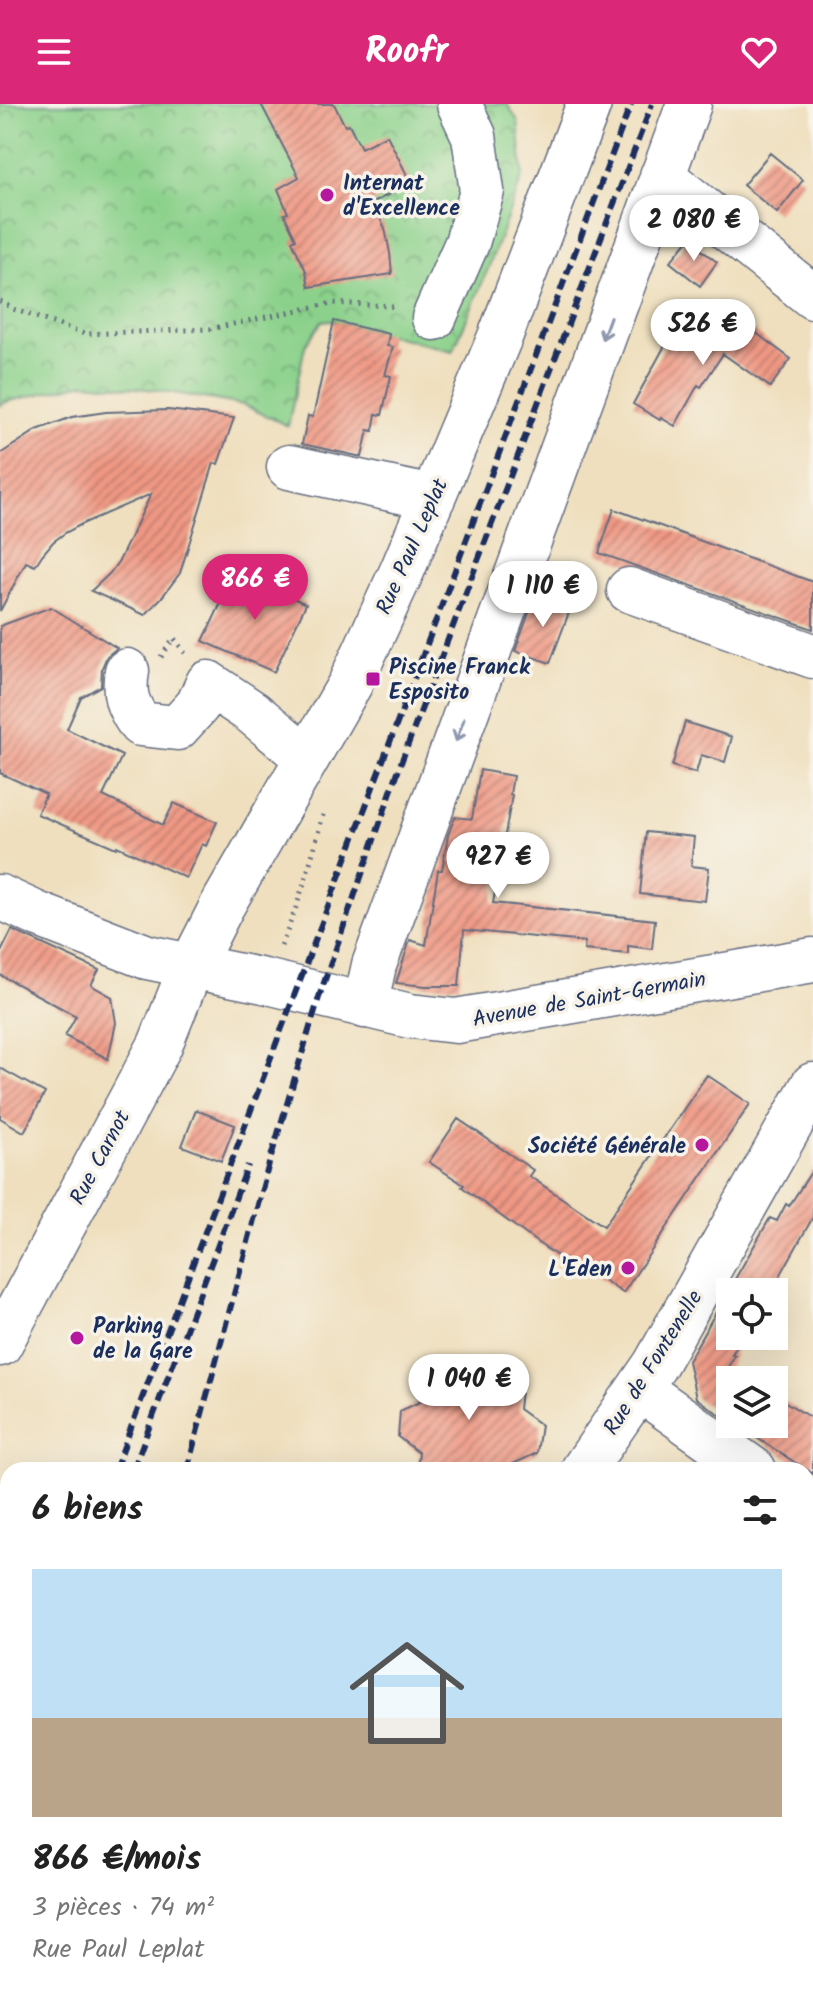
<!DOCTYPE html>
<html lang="fr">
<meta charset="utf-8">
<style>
:root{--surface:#fff;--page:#f2f2f2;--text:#222;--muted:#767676;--line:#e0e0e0;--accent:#db2777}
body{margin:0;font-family:Kalam,sans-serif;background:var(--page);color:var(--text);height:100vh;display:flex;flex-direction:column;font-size:30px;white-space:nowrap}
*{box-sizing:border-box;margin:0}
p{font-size:26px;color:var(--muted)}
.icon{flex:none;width:44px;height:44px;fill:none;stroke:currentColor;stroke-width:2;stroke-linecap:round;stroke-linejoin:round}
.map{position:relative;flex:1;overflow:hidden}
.sheet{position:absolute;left:0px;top:1358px;width:814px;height:538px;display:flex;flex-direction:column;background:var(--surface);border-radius:24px 24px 0 0;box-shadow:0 8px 32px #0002}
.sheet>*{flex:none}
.buttons{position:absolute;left:716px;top:1174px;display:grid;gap:16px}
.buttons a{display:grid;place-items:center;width:72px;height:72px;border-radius:0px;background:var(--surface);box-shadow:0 8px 32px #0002;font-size:40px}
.price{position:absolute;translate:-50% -68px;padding:0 18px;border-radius:28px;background:#fff;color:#222;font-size:26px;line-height:52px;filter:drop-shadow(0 2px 4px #0008)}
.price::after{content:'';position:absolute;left:50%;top:48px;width:24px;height:18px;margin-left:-12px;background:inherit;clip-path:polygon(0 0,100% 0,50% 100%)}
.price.on{background:var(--accent);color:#fff}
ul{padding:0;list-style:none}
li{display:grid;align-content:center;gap:16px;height:424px;padding:0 32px}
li+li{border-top:2px solid var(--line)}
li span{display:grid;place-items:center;height:248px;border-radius:0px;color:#555}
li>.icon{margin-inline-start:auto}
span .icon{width:144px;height:144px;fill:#fffc;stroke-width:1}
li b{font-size:34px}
h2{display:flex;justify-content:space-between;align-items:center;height:96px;padding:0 32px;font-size:34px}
header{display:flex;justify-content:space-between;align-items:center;height:104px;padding:0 32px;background:var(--accent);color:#fff;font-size:36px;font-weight:800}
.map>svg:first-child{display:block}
.park{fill:url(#park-crowns);stroke:#538074;stroke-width:2}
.building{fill:url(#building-hatch)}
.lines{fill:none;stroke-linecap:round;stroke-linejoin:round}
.minor-casing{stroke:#656d80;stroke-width:47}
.major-casing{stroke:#656d80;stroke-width:47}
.path{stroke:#656d80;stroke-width:5;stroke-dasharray:2 6;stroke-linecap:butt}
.minor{stroke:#fff;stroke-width:44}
.major{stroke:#fff;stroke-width:44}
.rail{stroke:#1b2f5e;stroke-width:6;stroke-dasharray:12 6;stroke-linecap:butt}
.oneway{stroke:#8d97ae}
.poi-dot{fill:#b5179e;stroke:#f7f3e8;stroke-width:3}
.labels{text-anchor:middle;stroke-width:7;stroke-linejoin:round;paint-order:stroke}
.poi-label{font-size:22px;font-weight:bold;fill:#1b2f5e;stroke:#f7f3e8;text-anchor:start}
.street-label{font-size:22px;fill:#1b2f5e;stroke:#f7f3e8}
</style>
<header><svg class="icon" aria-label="menu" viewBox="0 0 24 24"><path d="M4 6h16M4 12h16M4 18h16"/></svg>Roofr<svg class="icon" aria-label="heart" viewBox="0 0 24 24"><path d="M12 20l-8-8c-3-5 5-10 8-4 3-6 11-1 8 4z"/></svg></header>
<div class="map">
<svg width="813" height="1895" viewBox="0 0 813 1895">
<defs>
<pattern id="park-crowns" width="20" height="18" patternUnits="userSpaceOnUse" patternTransform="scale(2)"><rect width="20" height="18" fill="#8bd18b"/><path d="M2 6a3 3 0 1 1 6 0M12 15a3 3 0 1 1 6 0" fill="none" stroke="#71aa75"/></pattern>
<pattern id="building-hatch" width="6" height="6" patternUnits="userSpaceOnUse" patternTransform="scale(2)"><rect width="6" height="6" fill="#ef9883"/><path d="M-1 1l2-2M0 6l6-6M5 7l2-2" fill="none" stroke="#c17c6e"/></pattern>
</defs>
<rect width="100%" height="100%" fill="#f7f3e8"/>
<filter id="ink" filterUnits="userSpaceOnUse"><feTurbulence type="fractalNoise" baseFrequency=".0125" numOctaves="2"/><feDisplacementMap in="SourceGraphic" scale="16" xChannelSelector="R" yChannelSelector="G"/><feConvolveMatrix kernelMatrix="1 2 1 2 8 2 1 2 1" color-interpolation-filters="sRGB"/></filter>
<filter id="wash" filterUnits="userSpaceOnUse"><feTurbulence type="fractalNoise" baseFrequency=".006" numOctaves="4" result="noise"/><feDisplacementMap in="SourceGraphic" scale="32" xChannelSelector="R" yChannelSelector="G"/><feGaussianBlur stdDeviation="1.8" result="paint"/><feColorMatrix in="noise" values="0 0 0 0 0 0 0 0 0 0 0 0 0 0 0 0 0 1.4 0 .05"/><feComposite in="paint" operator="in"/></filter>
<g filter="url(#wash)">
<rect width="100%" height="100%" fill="#efdfbe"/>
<path class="park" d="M 0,0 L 507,0 L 518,17 L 523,71 L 488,165 L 453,247 L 330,216 L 322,217 L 305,242 L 288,322 L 244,301 L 156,286 L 85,279 L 6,298 L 0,302 Z"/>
<g id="blocks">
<path class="building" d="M 261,0 L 334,0 L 345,22 L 349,20 L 361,44 L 387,31 L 411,79 L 372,99 L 385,124 L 390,149 L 392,170 L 309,183 L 306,167 L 292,137 L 296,135 L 284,110 L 288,109 L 278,85 L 299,73 Z
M 770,49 L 803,76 L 777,109 L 743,81 Z
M 688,136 L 717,158 L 700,182 L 670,158 Z
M 679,216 L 722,243 L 740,217 L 791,255 L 770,283 L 723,250 L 701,283 L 698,281 L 675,322 L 661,314 L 660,316 L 633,300 Z
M 334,217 L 389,230 L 387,242 L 393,243 L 385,271 L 391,272 L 382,311 L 376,310 L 373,327 L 368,326 L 362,353 L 302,340 L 308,312 L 313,313 Z
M 168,306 L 234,314 L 218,360 L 214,359 L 180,469 L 162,493 L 145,511 L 91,487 L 110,469 L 120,455 L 151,390 L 82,420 L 65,429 L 53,438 L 42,451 L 35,462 L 26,458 L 0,507 L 0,350 L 37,326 L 72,313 L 106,308 Z
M 614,405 L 813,478 L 813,525 L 599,449 Z
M 236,467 L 306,500 L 274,568 L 203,537 Z
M 536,490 L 571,503 L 550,559 L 515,547 Z
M 51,503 L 117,544 L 107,552 L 102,564 L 101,582 L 81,593 L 67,625 L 122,652 L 103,692 L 163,721 L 174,699 L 217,718 L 206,742 L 202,740 L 186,774 L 117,742 L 116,744 L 37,710 L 46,690 L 0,669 L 0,522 Z
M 685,618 L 732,633 L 725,658 L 701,651 L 696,669 L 672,662 Z
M 480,666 L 513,672 L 510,690 L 512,691 L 493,799 L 655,816 L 652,845 L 628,842 L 628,850 L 584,846 L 585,838 L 464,826 L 459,882 L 426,882 L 396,879 L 410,836 L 426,841 L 438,766 L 442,766 L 448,731 L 455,713 L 472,715 Z
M 646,728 L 694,733 L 691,762 L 709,764 L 705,797 L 640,790 Z
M 12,826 L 99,866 L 91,881 L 112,893 L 116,919 L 108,955 L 65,932 L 76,912 L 0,871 L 0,850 Z
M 0,964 L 45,989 L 24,1028 L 0,1014 Z
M 707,971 L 750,1000 L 623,1189 L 580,1160 L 577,1165 L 535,1137 L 462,1083 L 464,1081 L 429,1058 L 458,1015 L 533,1066 L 529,1072 L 604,1122 Z
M 196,1006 L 235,1021 L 221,1057 L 182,1042 Z
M 813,1065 L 813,1113 L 780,1172 L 780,1175 L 773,1188 L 730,1188 L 730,1232 L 743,1232 L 732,1250 L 735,1251 L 727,1265 L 746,1276 L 730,1276 L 730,1318 L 696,1294 L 688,1257 L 770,1114 L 777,1117 L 786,1100 L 789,1102 Z
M 453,1258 L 475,1274 L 500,1263 L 522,1278 L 519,1305 L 541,1321 L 537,1349 L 513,1360 L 512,1366 L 417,1366 L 419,1349 L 398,1333 L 400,1307 L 424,1296 L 428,1267 Z
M 774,1291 L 813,1315 L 813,1370 L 735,1320 L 774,1320 Z"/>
</g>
</g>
<g filter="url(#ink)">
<use href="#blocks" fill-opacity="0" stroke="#656d80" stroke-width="2"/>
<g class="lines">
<g class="minor-casing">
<path id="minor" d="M 662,72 L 813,193
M 434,214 L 467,139 L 482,87 L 474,32 L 459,0
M 289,363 L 433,394
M 629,486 L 813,552
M 127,567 C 123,590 127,601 140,620 L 177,624 L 198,601 L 208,579 L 253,609 L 307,654
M 365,902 L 374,861 L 689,0
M 0,1240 L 160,941 L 191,863 L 222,802 L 350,580 L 402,467 L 500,233 L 589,0
M 640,1285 L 754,1366
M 583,1366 L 655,1261 L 813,981
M 806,1402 L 813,1407
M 806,1753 L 813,1758
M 208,1895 L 213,1888"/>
</g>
<g class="major-casing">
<path id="major" d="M 0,793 L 39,811 L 147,853 L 264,877 L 410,912 L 456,917 L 813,856"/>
</g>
<path class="path" d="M 0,197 L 13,205 L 84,230 L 210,225 L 332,199 L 390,202 L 398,204
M 161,553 L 174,534 L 185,549
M 281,842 C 300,798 312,753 324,707
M 159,1895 L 164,1888"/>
<use href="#minor" class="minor"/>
<use href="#major" class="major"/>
<path class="rail" d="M 115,1366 L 631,0
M 133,1366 L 248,1061
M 187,1366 L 268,1063 L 320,890 L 402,656 L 652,0
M 0,1669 L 8,1649
M 0,1719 L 8,1697
M 0,1868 L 8,1850"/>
</g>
<defs><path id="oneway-shaft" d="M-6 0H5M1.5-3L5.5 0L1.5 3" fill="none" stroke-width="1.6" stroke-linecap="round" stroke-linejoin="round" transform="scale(2)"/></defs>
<g class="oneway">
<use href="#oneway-shaft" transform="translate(606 224) rotate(110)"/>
<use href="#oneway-shaft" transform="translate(460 626) rotate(110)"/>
</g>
</g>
<g class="poi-dot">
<circle cx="327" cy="91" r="8"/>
<rect x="365" y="567" width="16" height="16" rx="4"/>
<circle cx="702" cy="1041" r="8"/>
<circle cx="628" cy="1164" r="8"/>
<circle cx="77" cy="1234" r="8"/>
</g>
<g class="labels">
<g class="poi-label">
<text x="343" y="86">Internat<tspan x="343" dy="25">d'Excellence</tspan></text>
<text x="389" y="570">Piscine Franck<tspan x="389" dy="25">Esposito</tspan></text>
<text x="686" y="1049" text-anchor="end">Société Générale</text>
<text x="612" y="1172" text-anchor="end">L'Eden</text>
<text x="93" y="1229">Parking<tspan x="93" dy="25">de la Gare</tspan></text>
</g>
<g class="street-label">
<text transform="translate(411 442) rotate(-66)" y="8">Rue Paul Leplat</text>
<text transform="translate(589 894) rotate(-10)" y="8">Avenue de Saint-Germain</text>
<text transform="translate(99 1053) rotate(-62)" y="8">Rue Carnot</text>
<text transform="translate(652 1258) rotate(-58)" y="8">Rue de Fontenelle</text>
</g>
</g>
</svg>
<div class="buttons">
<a><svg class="icon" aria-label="locate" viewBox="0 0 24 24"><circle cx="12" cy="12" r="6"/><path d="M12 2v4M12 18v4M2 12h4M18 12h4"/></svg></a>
<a><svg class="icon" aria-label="layers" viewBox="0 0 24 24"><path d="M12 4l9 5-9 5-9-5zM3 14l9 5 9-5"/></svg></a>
</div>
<b class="price" style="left:694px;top:159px">2 080 €</b>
<b class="price" style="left:703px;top:263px">526 €</b>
<b class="price on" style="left:255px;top:518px">866 €</b>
<b class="price" style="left:543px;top:525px">1 110 €</b>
<b class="price" style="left:498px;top:796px">927 €</b>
<b class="price" style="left:469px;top:1318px">1 040 €</b>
<section class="sheet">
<h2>6 biens<svg class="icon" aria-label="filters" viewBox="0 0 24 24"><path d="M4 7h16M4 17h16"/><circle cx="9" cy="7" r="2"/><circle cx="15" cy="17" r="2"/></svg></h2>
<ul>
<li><span style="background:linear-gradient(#bfe0f5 60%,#b9a48a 0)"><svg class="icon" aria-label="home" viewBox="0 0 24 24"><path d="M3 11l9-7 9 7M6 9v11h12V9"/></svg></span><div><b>866 €/mois</b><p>3 pièces · 74 m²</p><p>Rue Paul Leplat</p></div></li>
</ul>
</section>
</div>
